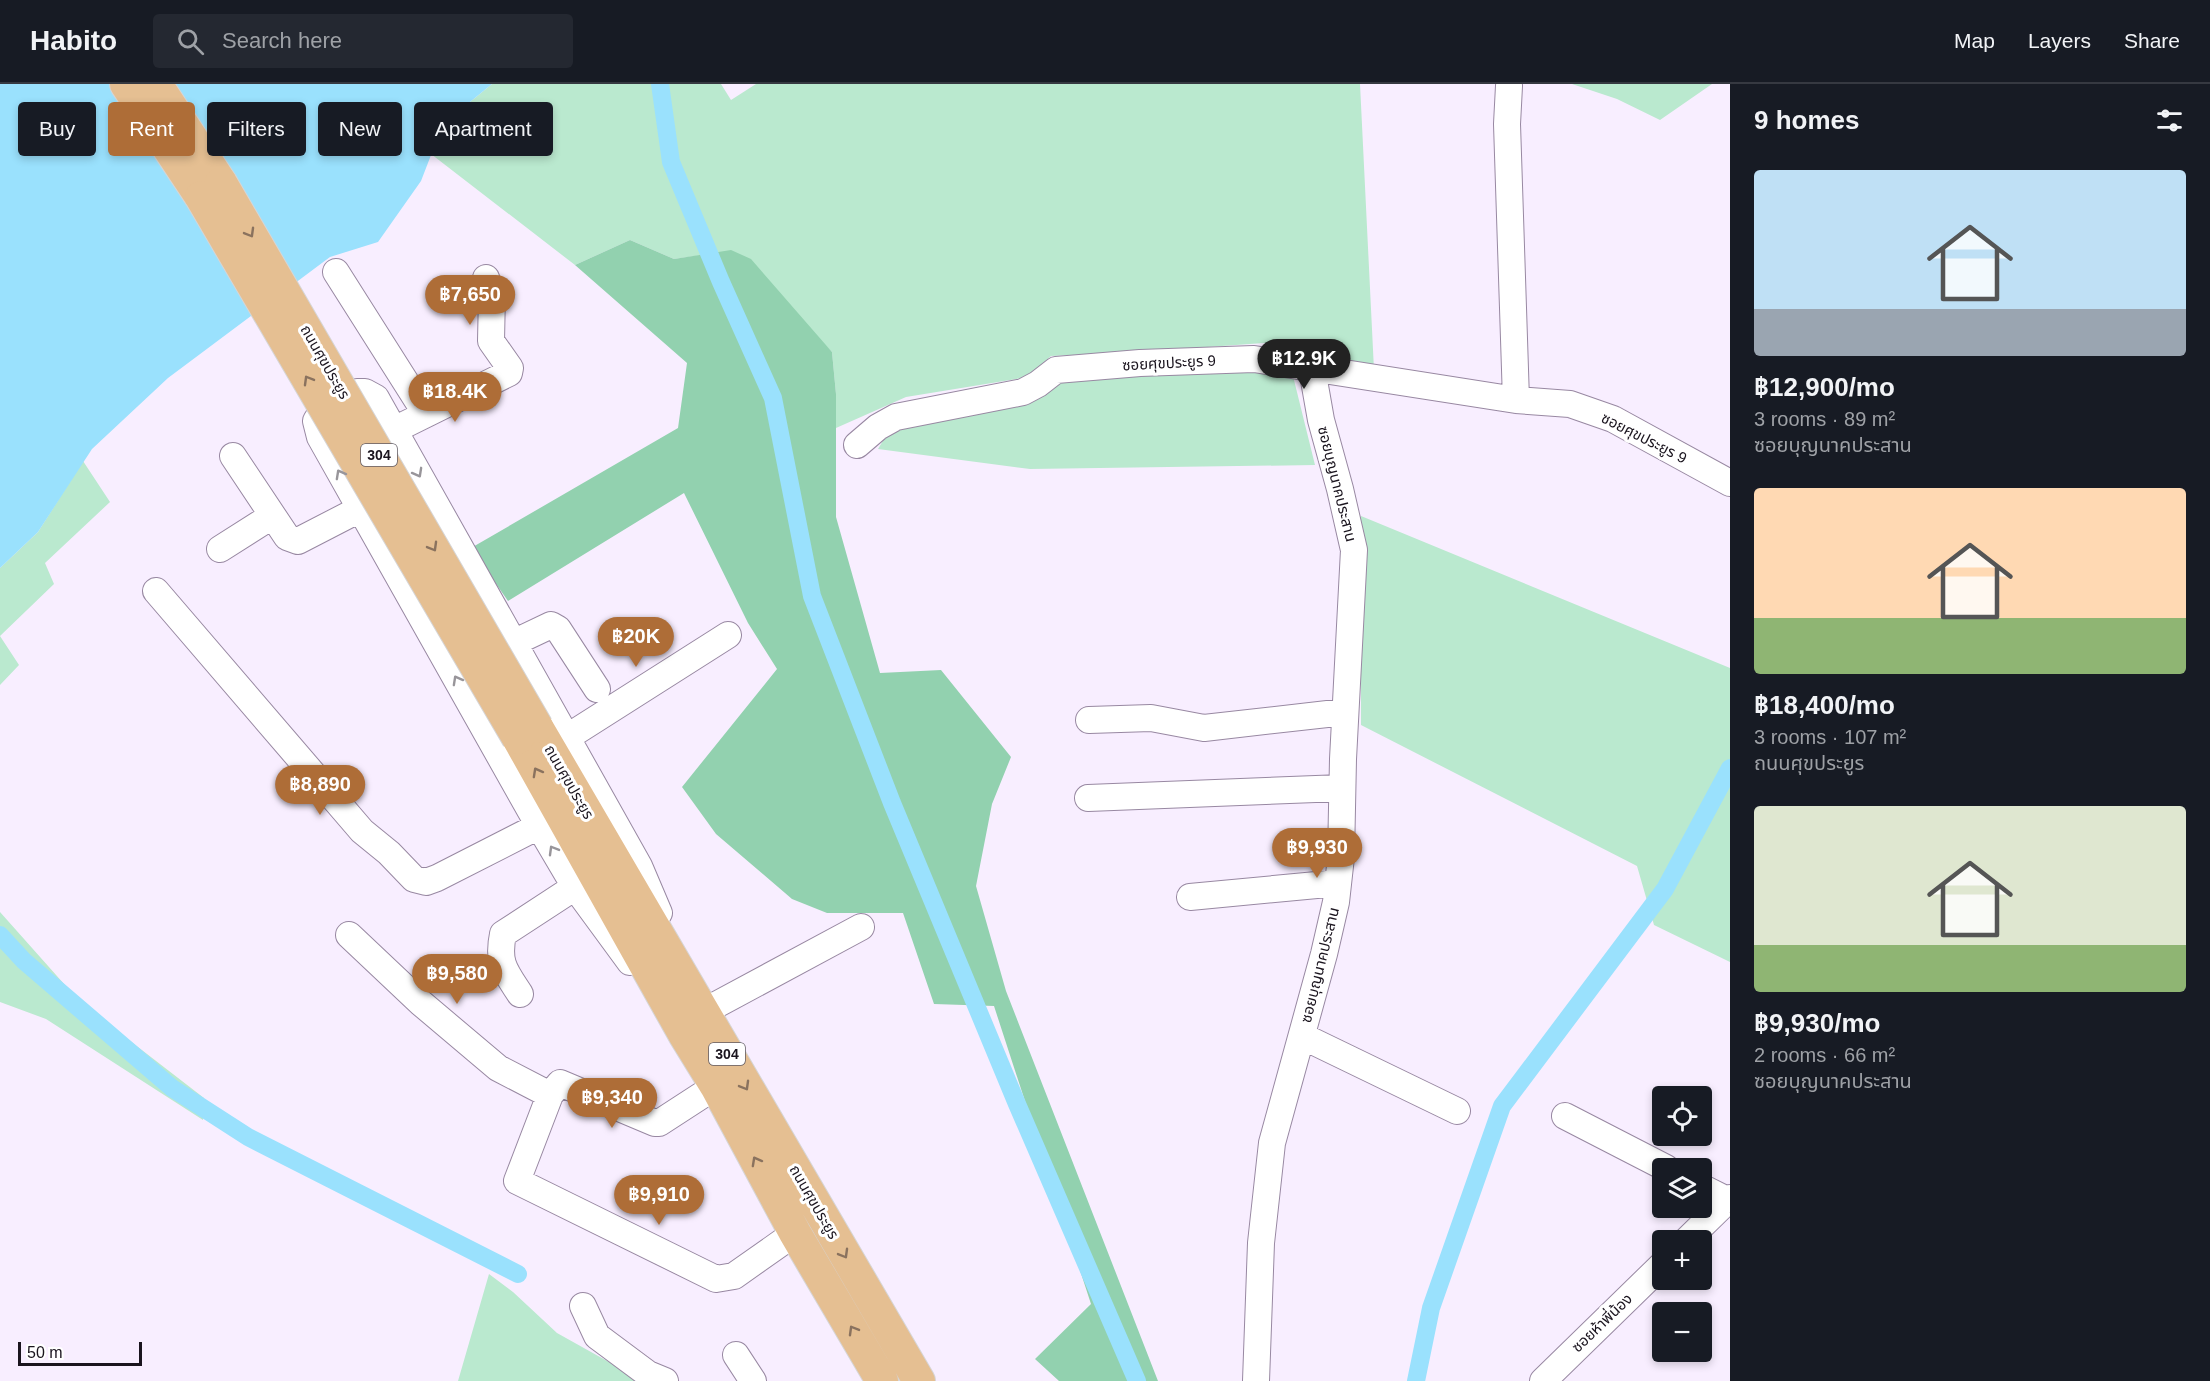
<!DOCTYPE html>
<meta charset="utf-8">
<style>
:root{--surface:#171b24;--page:#242831;--text:#f1f3f6;--muted:#9ea1a6;--line:#363941;--accent:#ae6d37}
body{margin:0;font-family:Helvetica,"Noto Sans Thai",sans-serif;background:var(--page);color:var(--text);height:100vh;display:flex;flex-direction:column;font-size:22px;white-space:nowrap}
*{box-sizing:border-box;margin:0}
p{font-size:20px;color:var(--muted)}
.icon{flex:none;width:33px;height:33px;fill:none;stroke:currentColor;stroke-width:2;stroke-linecap:round;stroke-linejoin:round}
.map{position:relative;flex:1;overflow:hidden}
.sheet{display:flex;flex-direction:column;background:var(--surface);width:480px}
.sheet>*{flex:none}
.banner{position:absolute;left:18px;top:18px;width:570px;height:54px;display:flex;gap:12px}
.tools{position:absolute;left:1652px;top:1002px;display:grid;gap:12px}
.tools a{display:grid;place-items:center;width:60px;height:60px;border-radius:6px;background:var(--surface);box-shadow:0 3px 9px #0003;font-size:30px}
.scale{position:absolute;left:18px;bottom:15px;width:124px;box-sizing:border-box;padding-left:6px;border:3px solid #1a141e;border-top:0;font-size:16px;line-height:21px;white-space:nowrap;color:#1a141e;-webkit-text-stroke:4px #fff;paint-order:stroke}
.price{position:absolute;translate:-50% -51px;padding:0 14px;border-radius:21px;background:var(--accent);color:#fff;font-size:20px;line-height:39px;filter:drop-shadow(0 2px 3px #0008)}
.price::after{content:'';position:absolute;left:50%;top:36px;width:18px;height:14px;margin-left:-9px;background:inherit;clip-path:polygon(0 0,100% 0,50% 100%)}
.price.active{background:#222;color:#fff}
ul{padding:0;list-style:none}
li{display:grid;align-content:center;gap:12px;height:318px;padding:0 24px}
li span{display:grid;place-items:center;height:186px;border-radius:6px;color:#555}
li>.icon{margin-inline-start:auto}
span .icon{width:108px;height:108px;fill:#fffc;stroke-width:1}
li b{font-size:26px}
h2{display:flex;justify-content:space-between;align-items:center;height:72px;padding:0 24px;font-size:26px}
.pill{padding:0 21px;border-radius:6px;background:var(--surface);box-shadow:0 3px 9px #0003;font-size:21px;line-height:54px}
.pill.active{background:var(--accent);color:#fff}
header{display:flex;align-items:center;gap:36px;box-sizing:border-box;height:84px;padding:0 30px;background:var(--surface);border-bottom:2px solid var(--line)}
header strong{font-size:28px}
nav{display:flex;gap:33px;margin-inline-start:auto;font-size:21px}
.search{width:420px;height:54px;background:var(--page);display:flex;align-items:center;gap:15px;box-sizing:border-box;padding:0 21px;border-radius:6px;color:var(--muted);font-size:22px}
main{display:flex;flex:1;min-height:0}
.map>svg:first-child{display:block}
.green{fill:#bae9cf}
.forest{fill:#92d1af}
.water{fill:#9ae1fd}
.lines{fill:none;stroke-linecap:round;stroke-linejoin:round}
.canal{stroke:#9ae1fd;stroke-width:18}
.minor-casing{stroke:#9888a2;stroke-width:28}
.major-casing{stroke:#d6d5d6;stroke-width:34}
.minor{stroke:#fff;stroke-width:26}
.major{stroke:#e5bf92;stroke-width:32}
.major-bridge-casing{stroke:#d6d5d6;stroke-width:34;stroke-linecap:butt}
.major-bridge{stroke:#e5bf92;stroke-width:32}
.oneway{stroke:#8a725e}
.oneway2{stroke:#98959a}
.labels{text-anchor:middle;stroke-width:6;stroke-linejoin:round;paint-order:stroke}
.shield{fill:#fff;stroke:#5f5a62;stroke-width:1.5}
.shield-label{font-size:14px;font-weight:bold;fill:#1a141e}
.street-label{font-size:15px;fill:#1a141e;stroke:#fff}
</style>
<header>
<strong>Habito</strong>
<div class="search"><svg class="icon" aria-label="search" viewBox="0 0 24 24"><circle cx="10" cy="10" r="6"/><path d="M15 15l6 6"/></svg>Search here</div>
<nav><a>Map</a><a>Layers</a><a>Share</a></nav>
</header>
<main>
<div class="map">
<svg width="1730" height="1297" viewBox="0 0 1730 1297">
<rect width="100%" height="100%" fill="#f8eeff"/>
<path class="green" d="M 492,0 L 721,0 L 731,16 L 756,0 L 1360,0 L 1374,286 L 1264,259 L 1138,268 L 1051,272 L 1028,293 L 906,313 L 836,344 L 836,310 L 832,268 L 731,167 L 674,175 L 630,156 L 575,181 L 431,70 L 443,40 Z
M 1572,0 L 1712,0 L 1660,36 L 1617,15 Z
M 1240,286 L 1293,292 L 1315,381 L 1030,385 L 878,365 L 890,345 L 1062,294 Z
M 83,377 L 110,418 L 45,479 L 54,500 L 0,552 L 0,484 L 38,448 Z
M 1361,432 L 1730,584 L 1730,878 L 1654,841 L 1637,782 L 1361,641 Z
M 0,552 L 19,581 L 0,601 Z
M 0,828 L 81,919 L 204,1014 L 203,1036 L 46,935 L 0,918 Z
M 489,1190 L 513,1208 L 557,1249 L 643,1297 L 458,1297 Z"/>
<path class="forest" d="M 630,156 L 674,175 L 731,166 L 751,175 L 832,268 L 836,310 L 836,433 L 880,589 L 941,586 L 1011,673 L 992,720 L 976,802 L 1006,907 L 1158,1297 L 1059,1297 L 1035,1275 L 1091,1220 L 994,922 L 934,920 L 903,829 L 827,829 L 792,815 L 716,750 L 682,703 L 777,585 L 748,539 L 684,409 L 508,517 L 471,464 L 678,344 L 687,279 L 575,181 Z"/>
<path class="water" d="M 0,0 L 492,0 L 443,40 L 421,97 L 378,158 L 330,173 L 168,294 L 92,365 L 38,448 L 0,484 Z"/>
<g class="lines">
<path class="canal" d="M 660,0 L 671,78 L 721,198 L 773,314 L 812,512 L 892,719 L 1017,1020 L 1137,1297
M 0,851 L 24,877 L 172,1004 L 248,1053 L 518,1190
M 1416,1297 L 1431,1224 L 1502,1022 L 1665,805 L 1730,684"/>
<g class="minor-casing">
<path id="minor" d="M 1509,2 L 1507,40 L 1516,316
M 336,188 L 426,330
M 394,346 L 509,289 L 510,284 L 491,257 L 492,210 L 486,194
M 857,361 L 878,343 L 896,333 L 1023,308 L 1038,300 L 1056,286 L 1140,279 L 1254,275 L 1516,316 L 1570,320 L 1613,335 L 1730,399
M 233,372 L 287,453 L 298,457 L 360,425
M 220,465 L 272,432
M 156,507 L 362,747 L 389,769 L 414,795 L 426,798 L 437,794 L 539,742
M 513,559 L 551,541 L 558,545 L 597,605
M 1089,636 L 1151,634 L 1204,644 L 1345,628
M 566,654 L 728,551
M 1088,714 L 1342,704
M 1190,813 L 1338,799
M 349,851 L 421,919 L 498,984 L 550,1011
M 630,878 L 575,803 L 539,742 L 320,353 L 316,337 L 321,329 L 357,308 L 365,308 L 376,314 L 639,782 L 659,829
M 520,910 C 505,887 497,879 503,850 L 575,803
M 703,928 L 861,843
M 1302,952 L 1457,1027
M 716,1002 L 659,1039 L 655,1039 L 560,999 L 550,1011 L 517,1097 L 716,1195 L 734,1192 L 795,1149
M 1565,1032 L 1666,1084
M 1701,1103 L 1727,1116
M 1687,1156 L 1730,1114
M 583,1222 L 597,1252 L 648,1290 L 665,1297
M 736,1271 L 753,1297
M 1256,1297 L 1261,1159 L 1272,1059 L 1324,870 L 1336,818 L 1341,773 L 1343,675 L 1354,466 L 1340,405 L 1321,336 L 1312,285
M 1543,1297 L 1662,1181"/>
</g>
<g class="major-casing">
<path id="major" d="M 126,0 L 201,113
M 156,0 L 221,99
M 537,643 L 919,1297
M 518,654 L 684,950 L 716,1002 L 795,1149 L 882,1297"/>
</g>
<use href="#minor" class="minor"/>
<use href="#major" class="major"/>
<g class="major-bridge-casing">
<path id="major-bridge" d="M 221,99 L 537,643
M 201,113 L 518,654"/>
</g>
<use href="#major-bridge" class="major-bridge"/>
</g>
<defs><path id="oneway-chevron" d="M-2-3.5L2.5 0L-2 3.5" fill="none" stroke-width="1.6" stroke-linecap="round" stroke-linejoin="round" transform="scale(1.5)"/></defs>
<g class="oneway">
<use href="#oneway-chevron" transform="translate(250 149) rotate(60)"/>
<use href="#oneway-chevron" transform="translate(308 296) rotate(-120)"/>
<use href="#oneway-chevron" transform="translate(433 463) rotate(60)"/>
<use href="#oneway-chevron" transform="translate(537 688) rotate(-119)"/>
<use href="#oneway-chevron" transform="translate(745 1002) rotate(60)"/>
<use href="#oneway-chevron" transform="translate(756 1077) rotate(-119)"/>
<use href="#oneway-chevron" transform="translate(844 1170) rotate(60)"/>
<use href="#oneway-chevron" transform="translate(853 1246) rotate(-120)"/>
</g>
<g class="oneway2">
<use href="#oneway-chevron" transform="translate(418 389) rotate(61)"/>
<use href="#oneway-chevron" transform="translate(340 390) rotate(-119)"/>
<use href="#oneway-chevron" transform="translate(457 596) rotate(-119)"/>
<use href="#oneway-chevron" transform="translate(553 766) rotate(-120)"/>
</g>
<g class="labels">
<g class="shield">
<rect x="361" y="360" width="36" height="22" rx="4.5"/>
<rect x="709" y="959" width="36" height="22" rx="4.5"/>
</g>
<g class="shield-label">
<text x="379" y="376">304</text>
<text x="727" y="975">304</text>
</g>
<g class="street-label">
<text transform="translate(325 278) rotate(60)" y="5">ถนนศุขประยูร</text>
<text transform="translate(1169 279) rotate(-3)" y="5">ซอยศุขประยูร 9</text>
<text transform="translate(1644 354) rotate(27)" y="5">ซอยศุขประยูร 9</text>
<text transform="translate(1337 400) rotate(76)" y="5">ซอยบุญนาคประสาน</text>
<text transform="translate(569 698) rotate(60)" y="5">ถนนศุขประยูร</text>
<text transform="translate(1320 881) rotate(-76)" y="5">ซอยบุญนาคประสาน</text>
<text transform="translate(814 1118) rotate(60)" y="5">ถนนศุขประยูร</text>
<text transform="translate(1602 1239) rotate(-44)" y="5">ซอยห้าพี่น้อง</text>
</g>
</g>
</svg>
<div class="tools">
<a><svg class="icon" aria-label="locate" viewBox="0 0 24 24"><circle cx="12" cy="12" r="6"/><path d="M12 2v4M12 18v4M2 12h4M18 12h4"/></svg></a>
<a><svg class="icon" aria-label="layers" viewBox="0 0 24 24"><path d="M12 4l9 5-9 5-9-5zM3 14l9 5 9-5"/></svg></a>
<a>+</a>
<a>−</a>
</div>
<div class="scale">50 m</div>
<b class="price" style="left:470px;top:242px">฿7,650</b>
<b class="price active" style="left:1304px;top:306px">฿12.9K</b>
<b class="price" style="left:455px;top:339px">฿18.4K</b>
<b class="price" style="left:636px;top:584px">฿20K</b>
<b class="price" style="left:320px;top:732px">฿8,890</b>
<b class="price" style="left:1317px;top:795px">฿9,930</b>
<b class="price" style="left:457px;top:921px">฿9,580</b>
<b class="price" style="left:612px;top:1045px">฿9,340</b>
<b class="price" style="left:659px;top:1142px">฿9,910</b>
<div class="banner">
<a class="pill">Buy</a>
<a class="pill active">Rent</a>
<a class="pill">Filters</a>
<a class="pill">New</a>
<a class="pill">Apartment</a>
</div>
</div>
<section class="sheet">
<h2>9 homes<svg class="icon" aria-label="filters" viewBox="0 0 24 24"><path d="M4 7h16M4 17h16"/><circle cx="9" cy="7" r="2"/><circle cx="15" cy="17" r="2"/></svg></h2>
<ul>
<li><span style="background:linear-gradient(#bfe0f5 75%,#9aa5b1 0)"><svg class="icon" aria-label="home" viewBox="0 0 24 24"><path d="M3 11l9-7 9 7M6 9v11h12V9"/></svg></span><div><b>฿12,900/mo</b><p>3 rooms · 89 m²</p><p>ซอยบุญนาคประสาน</p></div></li>
<li><span style="background:linear-gradient(#ffd9b3 70%,#8fb573 0)"><svg class="icon" aria-label="home" viewBox="0 0 24 24"><path d="M3 11l9-7 9 7M6 9v11h12V9"/></svg></span><div><b>฿18,400/mo</b><p>3 rooms · 107 m²</p><p>ถนนศุขประยูร</p></div></li>
<li><span style="background:linear-gradient(#dfe7d0 75%,#8fb573 0)"><svg class="icon" aria-label="home" viewBox="0 0 24 24"><path d="M3 11l9-7 9 7M6 9v11h12V9"/></svg></span><div><b>฿9,930/mo</b><p>2 rooms · 66 m²</p><p>ซอยบุญนาคประสาน</p></div></li>
</ul>
</section>
</main>
